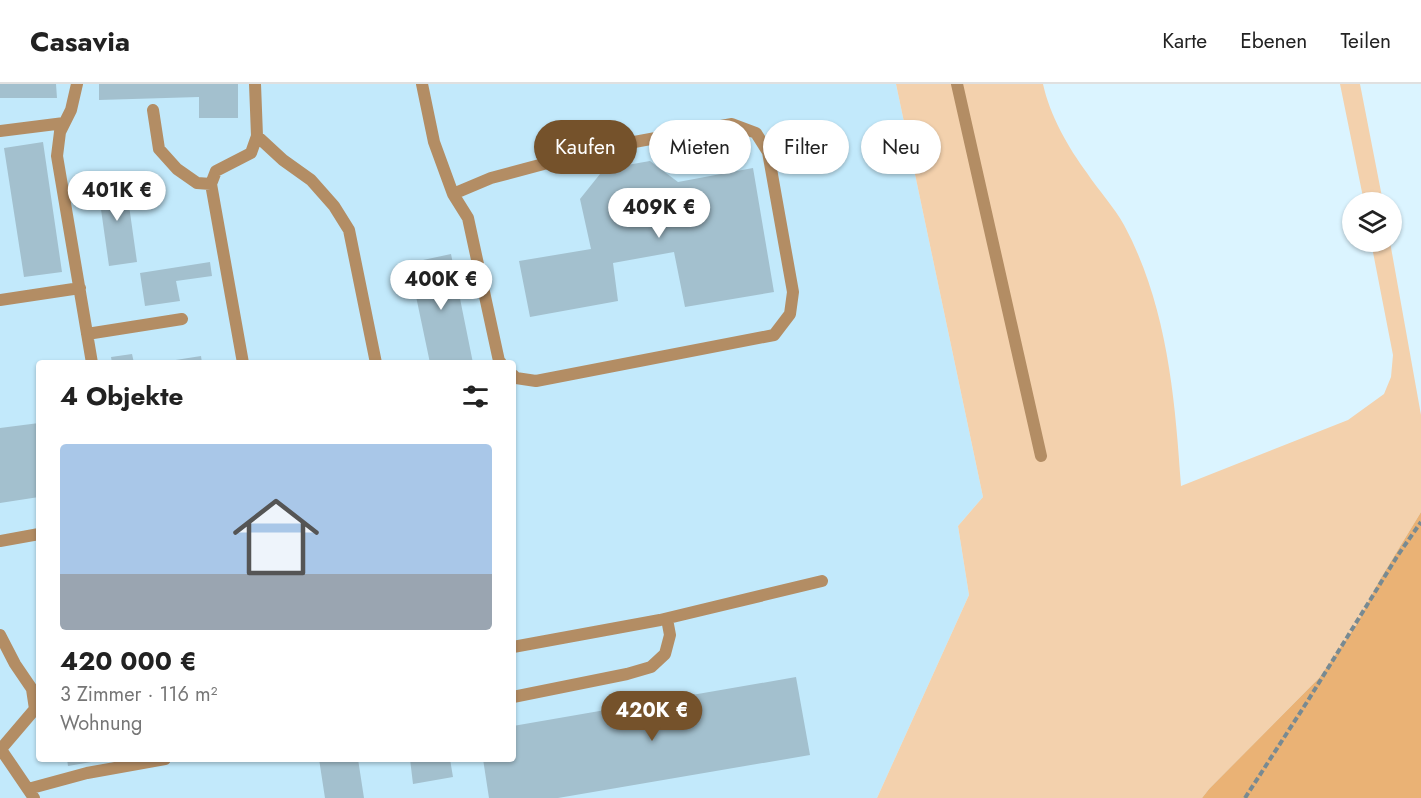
<!DOCTYPE html>
<html lang="de">
<meta charset="utf-8">
<style>
:root{--surface:#fff;--page:#f6f6f6;--text:#222;--muted:#767676;--line:#e0e0e0;--accent:#75522b}
body{margin:0;font-family:Jost,sans-serif;background:var(--page);color:var(--text);height:100vh;display:flex;flex-direction:column;font-size:22px;white-space:nowrap}
*{box-sizing:border-box;margin:0}
p{font-size:20px;color:var(--muted)}
.icon{flex:none;width:33px;height:33px;fill:none;stroke:currentColor;stroke-width:2;stroke-linecap:round;stroke-linejoin:round}
.map{position:relative;flex:1;overflow:hidden}
.panel{position:absolute;left:36px;top:276px;width:480px;height:402px;display:flex;flex-direction:column;background:var(--surface);border-radius:6px;box-shadow:0 2px 4px #0004}
.panel>*{flex:none}
.banner{position:absolute;left:534px;top:36px;width:570px;height:54px;display:flex;gap:12px}
.fabs{position:absolute;left:1342px;top:108px;display:grid;gap:12px}
.fabs a{display:grid;place-items:center;width:60px;height:60px;border-radius:50%;background:var(--surface);box-shadow:0 2px 4px #0004;font-size:30px}
.price{position:absolute;translate:-50% -51px;padding:0 14px;border-radius:21px;background:#fff;color:#222;font-size:20px;line-height:39px;filter:drop-shadow(0 2px 3px #0008)}
.price::after{content:'';position:absolute;left:50%;top:36px;width:18px;height:14px;margin-left:-9px;background:inherit;clip-path:polygon(0 0,100% 0,50% 100%)}
.price.current{background:var(--accent);color:#fff}
ul{padding:0;list-style:none}
li{display:grid;align-content:center;gap:12px;height:318px;padding:0 24px}
li span{display:grid;place-items:center;height:186px;border-radius:6px;color:#555}
li>.icon{margin-inline-start:auto}
span .icon{width:108px;height:108px;fill:#fffc;stroke-width:1}
li b{font-size:26px}
h2{display:flex;justify-content:space-between;align-items:center;height:72px;padding:0 24px;font-size:26px}
.chip{padding:0 21px;border-radius:27px;background:var(--surface);box-shadow:0 2px 4px #0004;font-size:21px;line-height:54px}
.chip.current{background:var(--accent);color:#fff}
header{display:flex;align-items:center;gap:36px;box-sizing:border-box;height:84px;padding:0 30px;background:var(--surface);border-bottom:2px solid var(--line)}
header strong{font-size:28px}
nav{display:flex;gap:33px;margin-inline-start:auto;font-size:21px}
.map>svg:first-child{display:block}
.built{fill:#c2e9fb;fill-rule:evenodd}
.green{fill:#f3d1ad}
.forest{fill:#eab275}
.building{fill:#a3c0ce}
.lines{fill:none;stroke-linecap:round;stroke-linejoin:round}
.path{stroke:#788a92;stroke-width:4;stroke-dasharray:6 3;stroke-linecap:butt}
.lane{stroke:#b38d64;stroke-width:12}
</style>
<header>
<strong>Casavia</strong>
<nav><a>Karte</a><a>Ebenen</a><a>Teilen</a></nav>
</header>
<div class="map">
<svg width="1421" height="714" viewBox="0 0 1421 714">
<rect width="100%" height="100%" fill="#dbf4ff"/>
<path class="built" d="M 0,0 L 896,0 L 983,413 L 958,442 L 969,511 L 877,714 L 0,714 ZM 39,279 L 513,279 L 513,675 L 39,675 Z"/>
<path class="green" d="M 896,0 L 1043,0 C 1050,32 1068,63 1087,89 C 1099,107 1114,123 1124,141 C 1167,221 1175,313 1181,402 L 1348,336 L 1384,310 L 1391,293 L 1393,271 L 1371,158 L 1390,158 L 1421,331 L 1421,428 L 1379,497 L 1357,540 L 1319,594 L 1209,705 L 1202,714 L 877,714 L 969,511 L 958,442 L 983,413 Z
M 1340,0 L 1360,0 L 1383,118 L 1364,118 Z"/>
<path class="forest" d="M 1421,428 L 1421,714 L 1202,714 L 1209,705 L 1319,594 L 1357,540 L 1379,497 Z"/>
<path class="building" d="M 0,0 L 56,0 L 57,14 L 0,14 Z
M 99,0 L 238,0 L 238,34 L 199,34 L 199,13 L 99,16 Z
M 43,58 L 62,188 L 24,193 L 4,64 Z
M 650,77 L 678,98 L 753,84 L 774,208 L 685,223 L 674,168 L 613,179 L 618,217 L 530,233 L 519,177 L 591,165 L 580,115 L 604,85 Z
M 125,93 L 137,178 L 109,182 L 97,97 Z
M 451,170 L 473,279 L 430,279 L 409,179 Z
M 210,178 L 212,192 L 176,197 L 180,217 L 145,222 L 140,189 Z
M 132,270 L 134,279 L 112,279 L 111,273 Z
M 201,272 L 202,279 L 163,279 L 163,278 Z
M 39,339 L 39,413 L 0,419 L 0,344 Z
M 796,593 L 810,671 L 558,714 L 489,714 L 483,675 L 513,675 L 513,642 Z
M 67,675 L 103,675 L 103,676 L 68,682 Z
M 319,675 L 358,675 L 364,714 L 325,714 Z
M 410,675 L 450,675 L 453,693 L 413,700 Z"/>
<g class="lines">
<path class="path" d="M 1245,714 L 1307,618 L 1398,471 L 1421,438"/>
<path class="lane" d="M 77,0 L 71,26 L 60,48 L 57,72 L 92,279
M 422,0 L 434,58 L 453,110 L 468,134 L 499,277 L 501,279
M 957,0 L 1041,372
M 153,26 L 159,65 L 177,85 L 197,99 L 211,100
M 0,47 L 64,39
M 257,52 L 283,76 L 311,96 L 334,122 L 349,146 L 376,279
M 453,110 L 491,94 L 607,63 L 732,40 L 756,49 L 768,68 L 793,208 L 790,230 L 774,251 L 536,297 L 516,294 L 513,291
M 0,216 L 80,204
M 87,250 L 182,235
M 243,279 L 211,100 L 216,87 L 251,69 L 257,52 L 255,0
M 0,457 L 39,450
M 0,551 L 15,580 L 32,605 L 35,625 L 0,666
M 513,563 L 660,536 L 822,497
M 513,613 L 627,590 L 651,583 L 665,570 L 670,551 L 667,535
M 0,664 L 34,714
M 28,705 L 87,689 L 165,675"/>
</g>
</svg>
<div class="fabs">
<a><svg class="icon" aria-label="layers" viewBox="0 0 24 24"><path d="M12 4l9 5-9 5-9-5zM3 14l9 5 9-5"/></svg></a>
</div>
<b class="price" style="left:117px;top:138px">401K €</b>
<b class="price" style="left:659px;top:155px">409K €</b>
<b class="price" style="left:441px;top:227px">400K €</b>
<b class="price current" style="left:652px;top:658px">420K €</b>
<div class="banner">
<a class="chip current">Kaufen</a>
<a class="chip">Mieten</a>
<a class="chip">Filter</a>
<a class="chip">Neu</a>
</div>
<section class="panel">
<h2>4 Objekte<svg class="icon" aria-label="filters" viewBox="0 0 24 24"><path d="M4 7h16M4 17h16"/><circle cx="9" cy="7" r="2"/><circle cx="15" cy="17" r="2"/></svg></h2>
<ul>
<li><span style="background:linear-gradient(#a9c7e8 70%,#9aa5b1 0)"><svg class="icon" aria-label="home" viewBox="0 0 24 24"><path d="M3 11l9-7 9 7M6 9v11h12V9"/></svg></span><div><b>420 000 €</b><p>3 Zimmer · 116 m²</p><p>Wohnung</p></div></li>
</ul>
</section>
</div>
